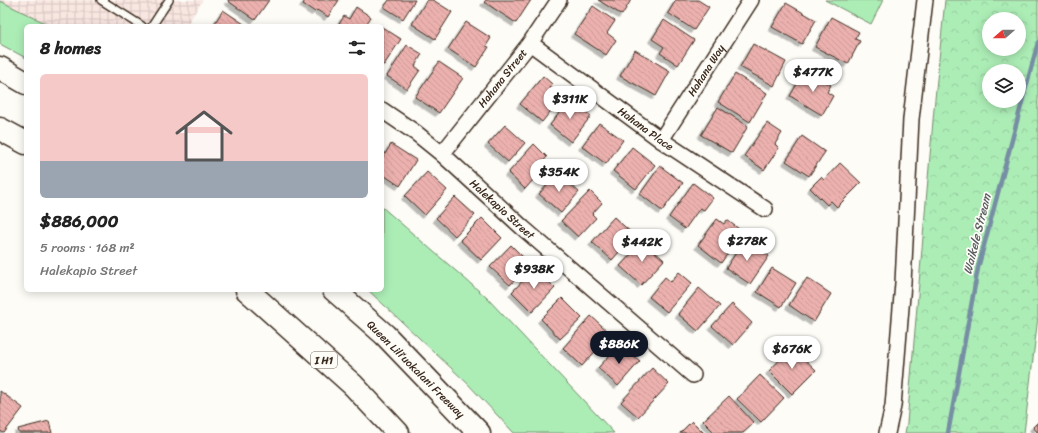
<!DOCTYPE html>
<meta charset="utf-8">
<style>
:root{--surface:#fff;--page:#f6f6f6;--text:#222;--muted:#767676;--accent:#111827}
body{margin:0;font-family:Sriracha,sans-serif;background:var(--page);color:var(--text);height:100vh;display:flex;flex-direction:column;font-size:15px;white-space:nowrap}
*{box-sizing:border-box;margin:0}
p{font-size:13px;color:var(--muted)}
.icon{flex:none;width:22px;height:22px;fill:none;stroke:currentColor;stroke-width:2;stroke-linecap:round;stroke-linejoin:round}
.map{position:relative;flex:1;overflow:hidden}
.sheet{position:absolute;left:24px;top:24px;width:360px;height:268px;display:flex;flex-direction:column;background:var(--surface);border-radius:6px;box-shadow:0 2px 10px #0003}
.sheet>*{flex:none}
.needle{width:26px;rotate:250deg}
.tools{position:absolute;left:982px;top:12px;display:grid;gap:8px}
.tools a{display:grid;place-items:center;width:44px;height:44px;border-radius:50%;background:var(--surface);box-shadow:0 2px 10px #0003;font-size:20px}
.price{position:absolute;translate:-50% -34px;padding:0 9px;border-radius:14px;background:#fff;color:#222;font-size:13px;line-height:26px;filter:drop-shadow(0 1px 2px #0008)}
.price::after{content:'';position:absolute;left:50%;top:24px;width:12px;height:9px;margin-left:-6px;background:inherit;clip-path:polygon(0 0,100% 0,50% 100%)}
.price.active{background:var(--accent);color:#fff}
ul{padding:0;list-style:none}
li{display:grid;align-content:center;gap:8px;height:212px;padding:0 16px}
li span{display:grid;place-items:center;height:124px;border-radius:6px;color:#555}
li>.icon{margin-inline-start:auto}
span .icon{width:72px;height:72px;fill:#fffc;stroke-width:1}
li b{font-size:17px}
h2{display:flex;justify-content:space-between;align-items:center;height:48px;padding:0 16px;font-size:17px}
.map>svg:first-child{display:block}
.industrial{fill:url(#industrial-grid)}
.green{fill:#acedb6;stroke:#748c6a}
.forest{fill:url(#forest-crowns);stroke:#748c6a;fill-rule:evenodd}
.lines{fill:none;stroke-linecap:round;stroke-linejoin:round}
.stream{stroke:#768ea3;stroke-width:4.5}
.building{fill:url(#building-back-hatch);stroke:#3b2a1e;filter:url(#shadow)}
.service-casing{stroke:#3b2a1e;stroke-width:10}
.minor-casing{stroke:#3b2a1e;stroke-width:18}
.motorway-casing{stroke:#3b2a1e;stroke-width:25}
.service{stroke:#fdfcf7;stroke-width:7}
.minor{stroke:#fdfcf7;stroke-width:15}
.motorway{stroke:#fdfcf7;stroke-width:22}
.labels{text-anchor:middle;stroke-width:3.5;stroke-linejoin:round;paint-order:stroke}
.shield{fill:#fdfcf7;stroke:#75695f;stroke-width:1}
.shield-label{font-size:10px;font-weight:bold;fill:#3b2a1e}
.street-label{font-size:11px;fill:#3b2a1e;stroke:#fdfcf7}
.water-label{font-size:12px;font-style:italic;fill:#595c60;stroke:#fdfcf7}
</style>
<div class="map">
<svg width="1038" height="433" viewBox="0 0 1038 433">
<defs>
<pattern id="industrial-grid" width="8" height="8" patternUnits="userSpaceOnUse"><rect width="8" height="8" fill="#f8e6e1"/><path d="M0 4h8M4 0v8" fill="none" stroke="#d6c5c1"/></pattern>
<pattern id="forest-crowns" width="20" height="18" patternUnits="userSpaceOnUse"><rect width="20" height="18" fill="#acedb6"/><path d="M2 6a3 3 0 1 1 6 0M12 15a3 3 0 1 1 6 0" fill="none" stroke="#95cb9c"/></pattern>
<pattern id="building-back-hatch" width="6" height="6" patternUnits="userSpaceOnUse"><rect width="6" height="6" fill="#ecb1ae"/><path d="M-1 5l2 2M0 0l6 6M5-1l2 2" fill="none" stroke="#cb9895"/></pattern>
<filter id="shadow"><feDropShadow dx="-3.5" dy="3.5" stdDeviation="0" flood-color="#0004"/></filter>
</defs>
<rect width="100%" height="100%" fill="#fdfcf7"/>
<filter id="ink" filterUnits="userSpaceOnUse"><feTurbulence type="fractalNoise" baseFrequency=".025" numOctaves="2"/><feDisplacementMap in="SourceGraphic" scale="8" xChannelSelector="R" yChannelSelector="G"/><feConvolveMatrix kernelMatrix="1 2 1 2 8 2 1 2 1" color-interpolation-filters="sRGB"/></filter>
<g filter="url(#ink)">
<path class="industrial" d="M 0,0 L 203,0 L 186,26 L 51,26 L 0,1 Z"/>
<path class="green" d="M 825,0 L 883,0 L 871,24 Z
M 0,1 L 51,26 L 26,26 L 26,58 L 0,44 Z
M 382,207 L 486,297 L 614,433 L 514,433 L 467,383 L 368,290 L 382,290 Z"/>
<path class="forest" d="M 945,0 L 1038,0 L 1038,317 L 1024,433 L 905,433 L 907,423 L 934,109 ZM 989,19 L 1019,19 L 1019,49 L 989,49 ZM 989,71 L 1019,71 L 1019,101 L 989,101 Z"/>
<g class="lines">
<path class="stream" d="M 948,433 L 978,268 L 1038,42"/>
</g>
<path class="building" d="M 228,0 L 269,0 L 255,20 L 228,1 Z
M 305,0 L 339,0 L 328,17 L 317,10 L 315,12 L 303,4 Z
M 389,0 L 415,0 L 403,19 L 384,7 Z
M 427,0 L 433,0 L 452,12 L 435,39 L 412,24 Z
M 486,0 L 531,0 L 516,23 L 484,2 Z
M 598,0 L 631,0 L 622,15 Z
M 676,0 L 698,0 L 709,7 L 694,30 L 668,13 Z
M 786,3 L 816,20 L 802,44 L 772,27 Z
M 593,6 L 615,21 L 607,33 L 616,40 L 606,55 L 574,34 Z
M 356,7 L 371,17 L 365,26 L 338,26 L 344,16 L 349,19 Z
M 223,10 L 247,26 L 213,26 Z
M 831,17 L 859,32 L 855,39 L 860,41 L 848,64 L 815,47 Z
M 664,20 L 694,40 L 678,65 L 660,53 L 664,47 L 652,39 Z
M 466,22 L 491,38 L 486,46 L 489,47 L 476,67 L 448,49 Z
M 382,27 L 401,39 L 384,65 L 382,64 Z
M 753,44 L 786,62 L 774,86 L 740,67 Z
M 407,45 L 422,54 L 415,66 L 420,70 L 407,89 L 387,76 Z
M 635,50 L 670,71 L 656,96 L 620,76 Z
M 439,62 L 463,78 L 439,113 L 415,97 Z
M 805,70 L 831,85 L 827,92 L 833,96 L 822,115 L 790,96 Z
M 735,74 L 767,93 L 750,122 L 718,102 Z
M 543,76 L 552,84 L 550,87 L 562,97 L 542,122 L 520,104 Z
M 570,99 L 591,116 L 571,142 L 550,125 Z
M 718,107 L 748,126 L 732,153 L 701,135 Z
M 599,123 L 623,140 L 606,164 L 582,146 Z
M 767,123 L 782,133 L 775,144 L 779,148 L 764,170 L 744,156 Z
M 505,125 L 525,143 L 508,162 L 488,144 Z
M 802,136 L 825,152 L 809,176 L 786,161 Z
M 391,144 L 416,160 L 400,186 L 382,174 L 382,159 Z
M 534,144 L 547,157 L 539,166 L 543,169 L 525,189 L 508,173 Z
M 632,147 L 655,165 L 636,189 L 613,171 Z
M 840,163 L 861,183 L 837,207 L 831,201 L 827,205 L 810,188 L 821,177 L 824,180 Z
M 660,166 L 683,183 L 662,211 L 640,194 Z
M 427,172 L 447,190 L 425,215 L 405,196 Z
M 558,173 L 579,192 L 561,213 L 539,194 Z
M 693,183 L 713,198 L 704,210 L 700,208 L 685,229 L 669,217 Z
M 590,191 L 602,203 L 592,214 L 596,218 L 578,237 L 561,221 Z
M 455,197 L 475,215 L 455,236 L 436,218 Z
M 614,217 L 634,235 L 612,260 L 592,242 Z
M 482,218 L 502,238 L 481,260 L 460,240 Z
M 717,219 L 724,224 L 727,220 L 743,232 L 721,263 L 698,245 Z
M 745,239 L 769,256 L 750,284 L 726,268 Z
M 643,241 L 664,260 L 641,285 L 620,266 Z
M 511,245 L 530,264 L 510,285 L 490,267 Z
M 535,268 L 555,288 L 532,312 L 512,292 Z
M 772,268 L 796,283 L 781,307 L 757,292 Z
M 679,272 L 692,283 L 667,312 L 649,297 L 665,277 L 671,282 Z
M 807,278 L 831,294 L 814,322 L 789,305 Z
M 699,288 L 720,306 L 698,331 L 678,314 Z
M 562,298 L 582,318 L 560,339 L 541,319 Z
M 732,304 L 752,323 L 733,345 L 712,326 Z
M 591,316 L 611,334 L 582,366 L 563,348 Z
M 620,344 L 640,361 L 618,386 L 598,368 Z
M 792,347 L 816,370 L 792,394 L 769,371 Z
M 652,368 L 669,384 L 638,417 L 621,402 Z
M 760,375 L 784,398 L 761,422 L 737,399 Z
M 0,391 L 23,408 L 4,433 L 0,431 Z
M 729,396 L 754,423 L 743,433 L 715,433 L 703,421 Z
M 49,421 L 52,433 L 19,433 L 18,429 Z
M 692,421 L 704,433 L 680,433 Z
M 1038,422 L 1038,433 L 1033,427 Z"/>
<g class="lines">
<g class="service-casing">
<path id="service" d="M 101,0 L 142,26
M 152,26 L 169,0"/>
</g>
<g class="minor-casing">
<g id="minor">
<path id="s1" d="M 530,43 L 661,140 L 765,209"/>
<path id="s2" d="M 382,110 L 416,133 L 442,154 L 523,228 L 693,375"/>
<path id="s3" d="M 661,140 L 751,0"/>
<path id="s4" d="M 442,154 L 530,43 L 559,0"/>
<path d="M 887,433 L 893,406 L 903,283 L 911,119 L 925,0"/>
</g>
</g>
<g class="motorway-casing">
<path id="motorway" d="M 0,68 L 26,83
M 0,129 L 26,143
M 247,290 L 353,385 L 398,433
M 334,290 L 385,335 L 479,433"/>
</g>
<use href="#service" class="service"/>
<use href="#minor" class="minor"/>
<use href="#motorway" class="motorway"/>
</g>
</g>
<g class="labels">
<rect class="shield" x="311" y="352" width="26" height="16" rx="3"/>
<g class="shield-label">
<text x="324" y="364">I H1</text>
</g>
<g class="street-label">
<text dy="4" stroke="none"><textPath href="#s3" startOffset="83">Hahana Way</textPath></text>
<text dy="4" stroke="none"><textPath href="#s4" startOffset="97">Hahana Street</textPath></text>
<text dy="4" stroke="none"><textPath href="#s1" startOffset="144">Hahana Place</textPath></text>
<text dy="4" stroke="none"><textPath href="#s2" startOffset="156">Halekapio Street</textPath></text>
<text transform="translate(416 369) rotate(45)" y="4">Queen Liliʻuokalani Freeway</text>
</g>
<g class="water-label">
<text transform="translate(977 234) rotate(-76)" y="4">Waikele Stream</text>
</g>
</g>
</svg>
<div class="tools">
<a><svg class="needle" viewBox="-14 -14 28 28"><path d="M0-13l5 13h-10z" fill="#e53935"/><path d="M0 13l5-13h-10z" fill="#767676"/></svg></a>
<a><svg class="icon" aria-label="layers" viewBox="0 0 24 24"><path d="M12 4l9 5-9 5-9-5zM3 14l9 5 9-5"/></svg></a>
</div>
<b class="price" style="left:813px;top:93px">$477K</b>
<b class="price" style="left:570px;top:120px">$311K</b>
<b class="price" style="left:559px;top:193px">$354K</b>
<b class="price" style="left:747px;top:262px">$278K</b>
<b class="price" style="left:642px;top:263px">$442K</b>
<b class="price" style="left:534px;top:290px">$938K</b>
<b class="price active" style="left:619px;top:365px">$886K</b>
<b class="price" style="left:792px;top:370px">$676K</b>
<section class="sheet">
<h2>8 homes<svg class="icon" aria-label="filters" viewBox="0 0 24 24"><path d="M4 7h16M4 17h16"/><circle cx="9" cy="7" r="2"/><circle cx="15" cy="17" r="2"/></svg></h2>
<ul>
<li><span style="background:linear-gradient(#f6c9c9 70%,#9aa5b1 0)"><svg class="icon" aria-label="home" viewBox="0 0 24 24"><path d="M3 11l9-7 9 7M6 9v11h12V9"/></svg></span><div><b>$886,000</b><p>5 rooms · 168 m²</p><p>Halekapio Street</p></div></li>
</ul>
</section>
</div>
